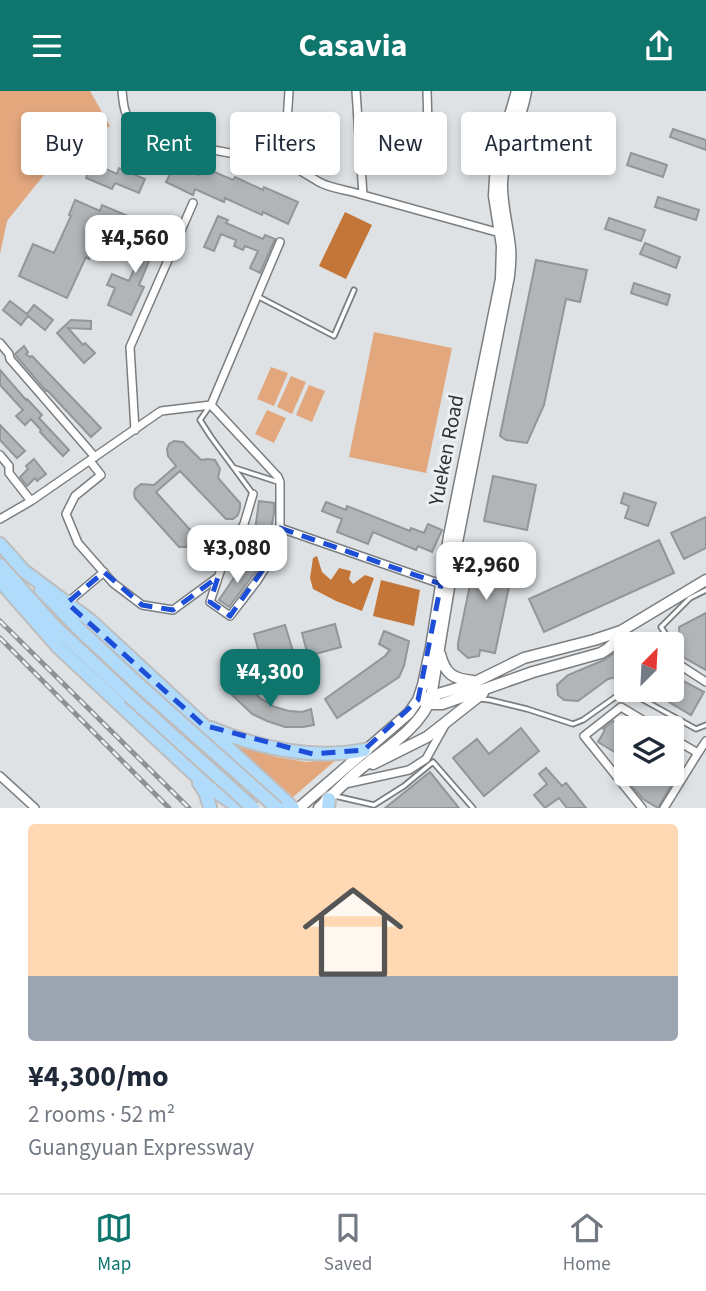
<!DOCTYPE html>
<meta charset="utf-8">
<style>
:root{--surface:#fff;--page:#f6f6f7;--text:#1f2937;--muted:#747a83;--line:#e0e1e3;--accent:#0f766e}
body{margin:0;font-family:"Source Sans 3",sans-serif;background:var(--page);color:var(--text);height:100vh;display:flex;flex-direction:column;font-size:26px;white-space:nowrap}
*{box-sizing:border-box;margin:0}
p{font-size:23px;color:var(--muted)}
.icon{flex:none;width:38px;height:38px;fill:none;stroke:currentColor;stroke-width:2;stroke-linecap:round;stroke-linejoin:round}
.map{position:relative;height:717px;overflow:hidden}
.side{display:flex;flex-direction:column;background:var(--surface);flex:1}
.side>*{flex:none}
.guide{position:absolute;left:21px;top:21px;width:665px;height:63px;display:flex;gap:14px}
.needle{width:46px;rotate:24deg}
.tools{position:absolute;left:614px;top:541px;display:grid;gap:14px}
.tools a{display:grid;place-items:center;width:70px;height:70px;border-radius:7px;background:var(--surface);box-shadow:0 4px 10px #0003;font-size:35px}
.price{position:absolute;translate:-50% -60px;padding:0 16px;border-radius:14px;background:#fff;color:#222;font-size:23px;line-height:46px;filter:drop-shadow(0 2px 4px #0008)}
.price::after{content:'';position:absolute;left:50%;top:42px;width:21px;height:16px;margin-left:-10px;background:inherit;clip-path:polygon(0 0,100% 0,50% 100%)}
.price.active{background:var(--accent);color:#fff}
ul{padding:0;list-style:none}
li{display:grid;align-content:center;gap:14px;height:371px;padding:0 28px}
li span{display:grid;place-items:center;height:217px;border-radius:7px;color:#555}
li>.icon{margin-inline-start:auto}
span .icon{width:126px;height:126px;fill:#fffc;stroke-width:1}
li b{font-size:30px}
.tag{padding:0 24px;border-radius:7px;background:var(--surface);box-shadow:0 4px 10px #0003;font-size:24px;line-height:63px}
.tag.active{background:var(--accent);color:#fff}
header{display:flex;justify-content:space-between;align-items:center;height:91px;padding:0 28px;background:var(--accent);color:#fff;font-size:32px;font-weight:700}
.menu{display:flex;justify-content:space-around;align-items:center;height:98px;border-top:2px solid var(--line);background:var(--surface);font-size:19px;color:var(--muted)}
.menu a{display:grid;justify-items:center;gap:4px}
.menu .active{color:var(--accent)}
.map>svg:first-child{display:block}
.green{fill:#e3a77e}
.water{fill:#c47638}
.building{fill:#b1b5b8;stroke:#939699;stroke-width:2}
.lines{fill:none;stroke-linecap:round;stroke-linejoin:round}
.lane-casing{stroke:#7a7e81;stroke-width:7}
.street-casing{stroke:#7a7e81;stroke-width:10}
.secondary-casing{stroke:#7a7e81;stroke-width:13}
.highway-casing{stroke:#bdbdbe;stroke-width:16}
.lane{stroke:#fff;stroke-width:3.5}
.street{stroke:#fff;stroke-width:7}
.secondary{stroke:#fff;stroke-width:10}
.highway{stroke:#b1dbfb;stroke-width:12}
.rail-casing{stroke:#8f9194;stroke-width:5}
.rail{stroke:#ebeff3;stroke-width:2.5;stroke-dasharray:8;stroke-linecap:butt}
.highway-bridge-casing{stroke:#bdbdbe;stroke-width:16;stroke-linecap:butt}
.highway-bridge{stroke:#b1dbfb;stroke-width:12}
.marked{fill:none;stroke:#1d4ed8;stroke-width:5;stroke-dasharray:14 9;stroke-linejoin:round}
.labels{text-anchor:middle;stroke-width:6;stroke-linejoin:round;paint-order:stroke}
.street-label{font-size:21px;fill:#303133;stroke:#ebeff3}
</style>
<header><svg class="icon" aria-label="menu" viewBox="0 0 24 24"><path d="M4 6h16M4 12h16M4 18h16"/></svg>Casavia<svg class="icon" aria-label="share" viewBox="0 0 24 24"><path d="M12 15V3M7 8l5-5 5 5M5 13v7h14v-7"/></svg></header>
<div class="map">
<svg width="706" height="717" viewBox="0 0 706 717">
<rect width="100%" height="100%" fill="#dee2e5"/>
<path class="green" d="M 0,0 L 90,0 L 110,35 L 60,64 L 7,130 L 0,163 Z
M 374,241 L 452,257 L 426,382 L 349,366 Z
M 271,276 L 288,282 L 274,315 L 257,308 Z
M 291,285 L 306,291 L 292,323 L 277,316 Z
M 309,294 L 325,300 L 312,331 L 296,324 Z
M 267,319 L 286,327 L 274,352 L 255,343 Z
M 236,655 L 277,666 L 306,671 L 336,669 L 293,706 Z"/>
<path class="water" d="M 345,121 L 372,134 L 346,188 L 319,175 Z
M 317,465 L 322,481 L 331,489 L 339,477 L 351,480 L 349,488 L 353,493 L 365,484 L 374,487 L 362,520 L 336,510 L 313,498 L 310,487 L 313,467 Z
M 381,489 L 420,499 L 414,535 L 373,525 Z"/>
<path class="building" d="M 673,38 L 706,49 L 706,59 L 670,46 Z
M 631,62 L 667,74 L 663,86 L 627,74 Z
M 92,72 L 117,83 L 119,77 L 145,88 L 139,102 L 115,92 L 112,98 L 86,87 Z
M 175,73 L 199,84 L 203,76 L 233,89 L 235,86 L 263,99 L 264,96 L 298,111 L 288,133 L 263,121 L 262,124 L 225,107 L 224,111 L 195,98 L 193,104 L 166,91 Z
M 658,106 L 699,119 L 696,129 L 655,116 Z
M 75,109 L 100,120 L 102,114 L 128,125 L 122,139 L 97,129 L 92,141 L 100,145 L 89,168 L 86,166 L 67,207 L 19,185 L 33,153 L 54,162 L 71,125 L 69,124 Z
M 218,125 L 228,129 L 226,132 L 263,148 L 265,144 L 275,148 L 260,182 L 250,177 L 258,160 L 245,155 L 243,159 L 234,155 L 236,149 L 221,143 L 214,160 L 204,156 Z
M 609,127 L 645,139 L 641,150 L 605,138 Z
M 154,131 L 170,138 L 165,148 L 159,146 L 139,194 L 144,196 L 131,224 L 108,214 L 115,197 L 107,194 L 112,183 L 129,190 Z
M 645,152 L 680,166 L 676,177 L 640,163 Z
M 536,169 L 587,179 L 580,211 L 566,208 L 544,314 L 527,352 L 506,349 L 500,345 Z
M 634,192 L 670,204 L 667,214 L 631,202 Z
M 10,210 L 27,223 L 34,214 L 53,229 L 45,239 L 28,225 L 21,234 L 3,219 Z
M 71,229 L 91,230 L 91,238 L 68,237 L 83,254 L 85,252 L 95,262 L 84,272 L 57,242 Z
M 24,255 L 28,261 L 26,263 L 30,266 L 32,265 L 101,337 L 91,346 L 47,299 L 46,300 L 16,265 L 15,263 Z
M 0,279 L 26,309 L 27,308 L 42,324 L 39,327 L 69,359 L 63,365 L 40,341 L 41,339 L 31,328 L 25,334 L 16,325 L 23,319 L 0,294 Z
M 0,334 L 25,360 L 17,367 L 0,349 Z
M 174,350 L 183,351 L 201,369 L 207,368 L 215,369 L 220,378 L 218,387 L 240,412 L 240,417 L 238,424 L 233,428 L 226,428 L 180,380 L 156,401 L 193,442 L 195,446 L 193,450 L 186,456 L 179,456 L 135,407 L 134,403 L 135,398 L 141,393 L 154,394 L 176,375 L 168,365 L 167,358 L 169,353 Z
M 34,368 L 46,383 L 37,390 L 35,387 L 27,395 L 20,386 L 28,378 L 26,375 Z
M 493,385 L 536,394 L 527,439 L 484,430 Z
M 624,402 L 656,412 L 648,435 L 625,427 L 629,415 L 621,412 Z
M 259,410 L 274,412 L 274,422 L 268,456 L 253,454 Z
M 326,411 L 346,419 L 347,415 L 410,440 L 411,437 L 424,442 L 428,433 L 442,439 L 432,461 L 418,455 L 416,459 L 373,441 L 368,453 L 337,441 L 342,428 L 322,420 Z
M 706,426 L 706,457 L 684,468 L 671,442 Z
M 243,446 L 251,449 L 240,474 L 230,470 Z
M 659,449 L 674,482 L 544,541 L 529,508 Z
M 478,455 L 516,463 L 495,562 L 480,559 L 479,565 L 468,567 L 458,558 L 458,552 Z
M 244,472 L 256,480 L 229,516 L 219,509 Z
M 706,522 L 706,579 L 676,562 L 680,552 L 679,536 Z
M 335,533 L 341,556 L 308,565 L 302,542 Z
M 285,534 L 293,560 L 261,569 L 254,543 Z
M 384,540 L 409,550 L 404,575 L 399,586 L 337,627 L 325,608 L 385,565 L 390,559 L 379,553 Z
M 626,560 L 626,588 L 617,586 L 608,588 L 578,610 L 564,609 L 558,604 L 557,594 L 568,584 L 604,569 L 613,563 Z
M 672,584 L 704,601 L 691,624 L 647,598 L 672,598 Z
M 240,588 L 260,607 L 275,616 L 289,620 L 302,621 L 311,618 L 314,634 L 303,636 L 285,636 L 267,630 L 252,623 L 228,600 Z
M 626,626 L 626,629 L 640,637 L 626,637 L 626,668 L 598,651 L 605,639 L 603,638 L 613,630 L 621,635 Z
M 521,637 L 539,660 L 484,705 L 453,667 L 477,648 L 489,663 Z
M 546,677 L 562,695 L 566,692 L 586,717 L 567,717 L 559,707 L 545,717 L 534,704 L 547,693 L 539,683 Z
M 430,681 L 459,717 L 385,717 Z
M 636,682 L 647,689 L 651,682 L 670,682 L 667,687 L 673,691 L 658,717 L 643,708 L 630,693 Z"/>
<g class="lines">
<g class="lane-casing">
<path id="lane" d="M 259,206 L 334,245 L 354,199
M 209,316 L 200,329 L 211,346 L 253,403
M 235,377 L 278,391
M 669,553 L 670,550 L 661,536 L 690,507 L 706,499
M 481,608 L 490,609 L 527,618 L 573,633 L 583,629 L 621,602 L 629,601 L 696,638 L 706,634
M 433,671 L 473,717
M 335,705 L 374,714 L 404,695 L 433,671"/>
</g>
<g class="street-casing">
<path id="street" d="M 122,0 C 123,7 123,20 128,26 C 144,51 246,65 276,69
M 289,0 L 287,31 L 276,69 C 293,73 306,84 321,92 C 333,98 349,99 363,104 L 356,0
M 427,0 L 429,71
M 363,104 L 500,142
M 280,151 L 211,314 L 278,386 L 280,391 L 280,437 L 441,493
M 0,252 L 9,263 L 10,268 L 95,366
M 135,339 L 130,256 L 193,112
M 0,364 L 9,375 L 9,382 L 31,410
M 90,370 L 101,384 L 75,405 L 66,423 L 78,452 L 113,492 L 142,514 L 173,519 L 218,486
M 253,403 L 244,433 L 227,460 L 210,511 L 230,525 L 257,490 L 272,466 L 280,437
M 0,428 L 31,410 L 161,320 L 211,314
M 67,512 L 104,481
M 621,540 L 644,553
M 672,569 L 706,591
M 672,647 L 698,662 L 706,650
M 0,685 L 35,717
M 345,693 L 409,679 L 426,668 L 445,634
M 642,717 L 584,645 L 621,616 L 656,637
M 664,717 L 698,662"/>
</g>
<g class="secondary-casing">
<path id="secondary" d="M 440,563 C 445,583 453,588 473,590
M 425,607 L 471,593 L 524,567 L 594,549 L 621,540 L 706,489
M 425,612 L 428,613 L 442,613 L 533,581 L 601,562 C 612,556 616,551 621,540
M 373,673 L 427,646 L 483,602
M 299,717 L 409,622 L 418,609 L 423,594 L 431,556 L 449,445 L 501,188 L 502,155 L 494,105 L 495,87 L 497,69 L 517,0
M 319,717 C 332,704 345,691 359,679 C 383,659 422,636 431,606 L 453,472 L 509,185 C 510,175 511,166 510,157 C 508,135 501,113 502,91 C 504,59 521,31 526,0"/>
</g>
<g class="highway-casing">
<path id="highway" d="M 0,453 L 24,480 L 91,530 L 293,717
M 0,474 L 54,535 L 129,605
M 0,490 L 58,556 L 207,695 L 240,717
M 41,499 L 81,540 L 139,594
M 211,637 C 259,657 313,669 364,659
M 199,692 L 205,701 L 210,716
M 328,717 L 329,708"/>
</g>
<use href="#lane" class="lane"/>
<use href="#street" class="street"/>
<use href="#secondary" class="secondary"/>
<use href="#highway" class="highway"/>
<g class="rail-casing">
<path id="rail" d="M 0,530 L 189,717
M 0,547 L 169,717"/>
</g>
<use href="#rail" class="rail"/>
<g class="highway-bridge-casing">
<path id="highway-bridge" d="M 139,594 L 277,717
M 129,605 L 253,717"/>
</g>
<use href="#highway-bridge" class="highway-bridge"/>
</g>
<path class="marked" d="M 280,437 L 441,493 L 418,609 L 364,659 L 313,663 L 203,634 L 67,512 L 104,481 L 142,514 L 173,519 L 218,486 L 210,511 L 230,525 L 272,466 Z"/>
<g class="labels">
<g class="street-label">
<text transform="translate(446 359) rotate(-79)" y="7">Yueken Road</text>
</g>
</g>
</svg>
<div class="tools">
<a><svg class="needle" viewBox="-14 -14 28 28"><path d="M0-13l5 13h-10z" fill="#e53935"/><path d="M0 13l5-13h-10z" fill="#747a83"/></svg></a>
<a><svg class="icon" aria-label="layers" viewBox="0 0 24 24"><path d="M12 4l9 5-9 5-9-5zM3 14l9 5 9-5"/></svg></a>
</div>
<b class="price" style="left:135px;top:184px">¥4,560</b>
<b class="price" style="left:237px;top:494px">¥3,080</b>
<b class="price" style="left:486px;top:511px">¥2,960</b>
<b class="price active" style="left:270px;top:618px">¥4,300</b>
<div class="guide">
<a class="tag">Buy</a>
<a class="tag active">Rent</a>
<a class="tag">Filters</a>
<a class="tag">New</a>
<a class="tag">Apartment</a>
</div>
</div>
<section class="side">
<ul>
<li><span style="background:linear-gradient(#ffd9b3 70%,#9aa5b1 0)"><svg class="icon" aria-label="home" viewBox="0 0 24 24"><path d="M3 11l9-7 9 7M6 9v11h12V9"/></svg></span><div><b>¥4,300/mo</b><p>2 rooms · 52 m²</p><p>Guangyuan Expressway</p></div></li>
</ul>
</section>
<nav class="menu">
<a class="active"><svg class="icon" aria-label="map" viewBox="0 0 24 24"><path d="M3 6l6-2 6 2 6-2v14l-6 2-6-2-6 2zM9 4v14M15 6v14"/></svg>Map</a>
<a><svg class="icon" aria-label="saved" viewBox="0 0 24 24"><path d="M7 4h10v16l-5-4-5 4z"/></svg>Saved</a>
<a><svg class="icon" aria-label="home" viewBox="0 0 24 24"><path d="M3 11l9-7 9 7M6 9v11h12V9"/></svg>Home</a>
</nav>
